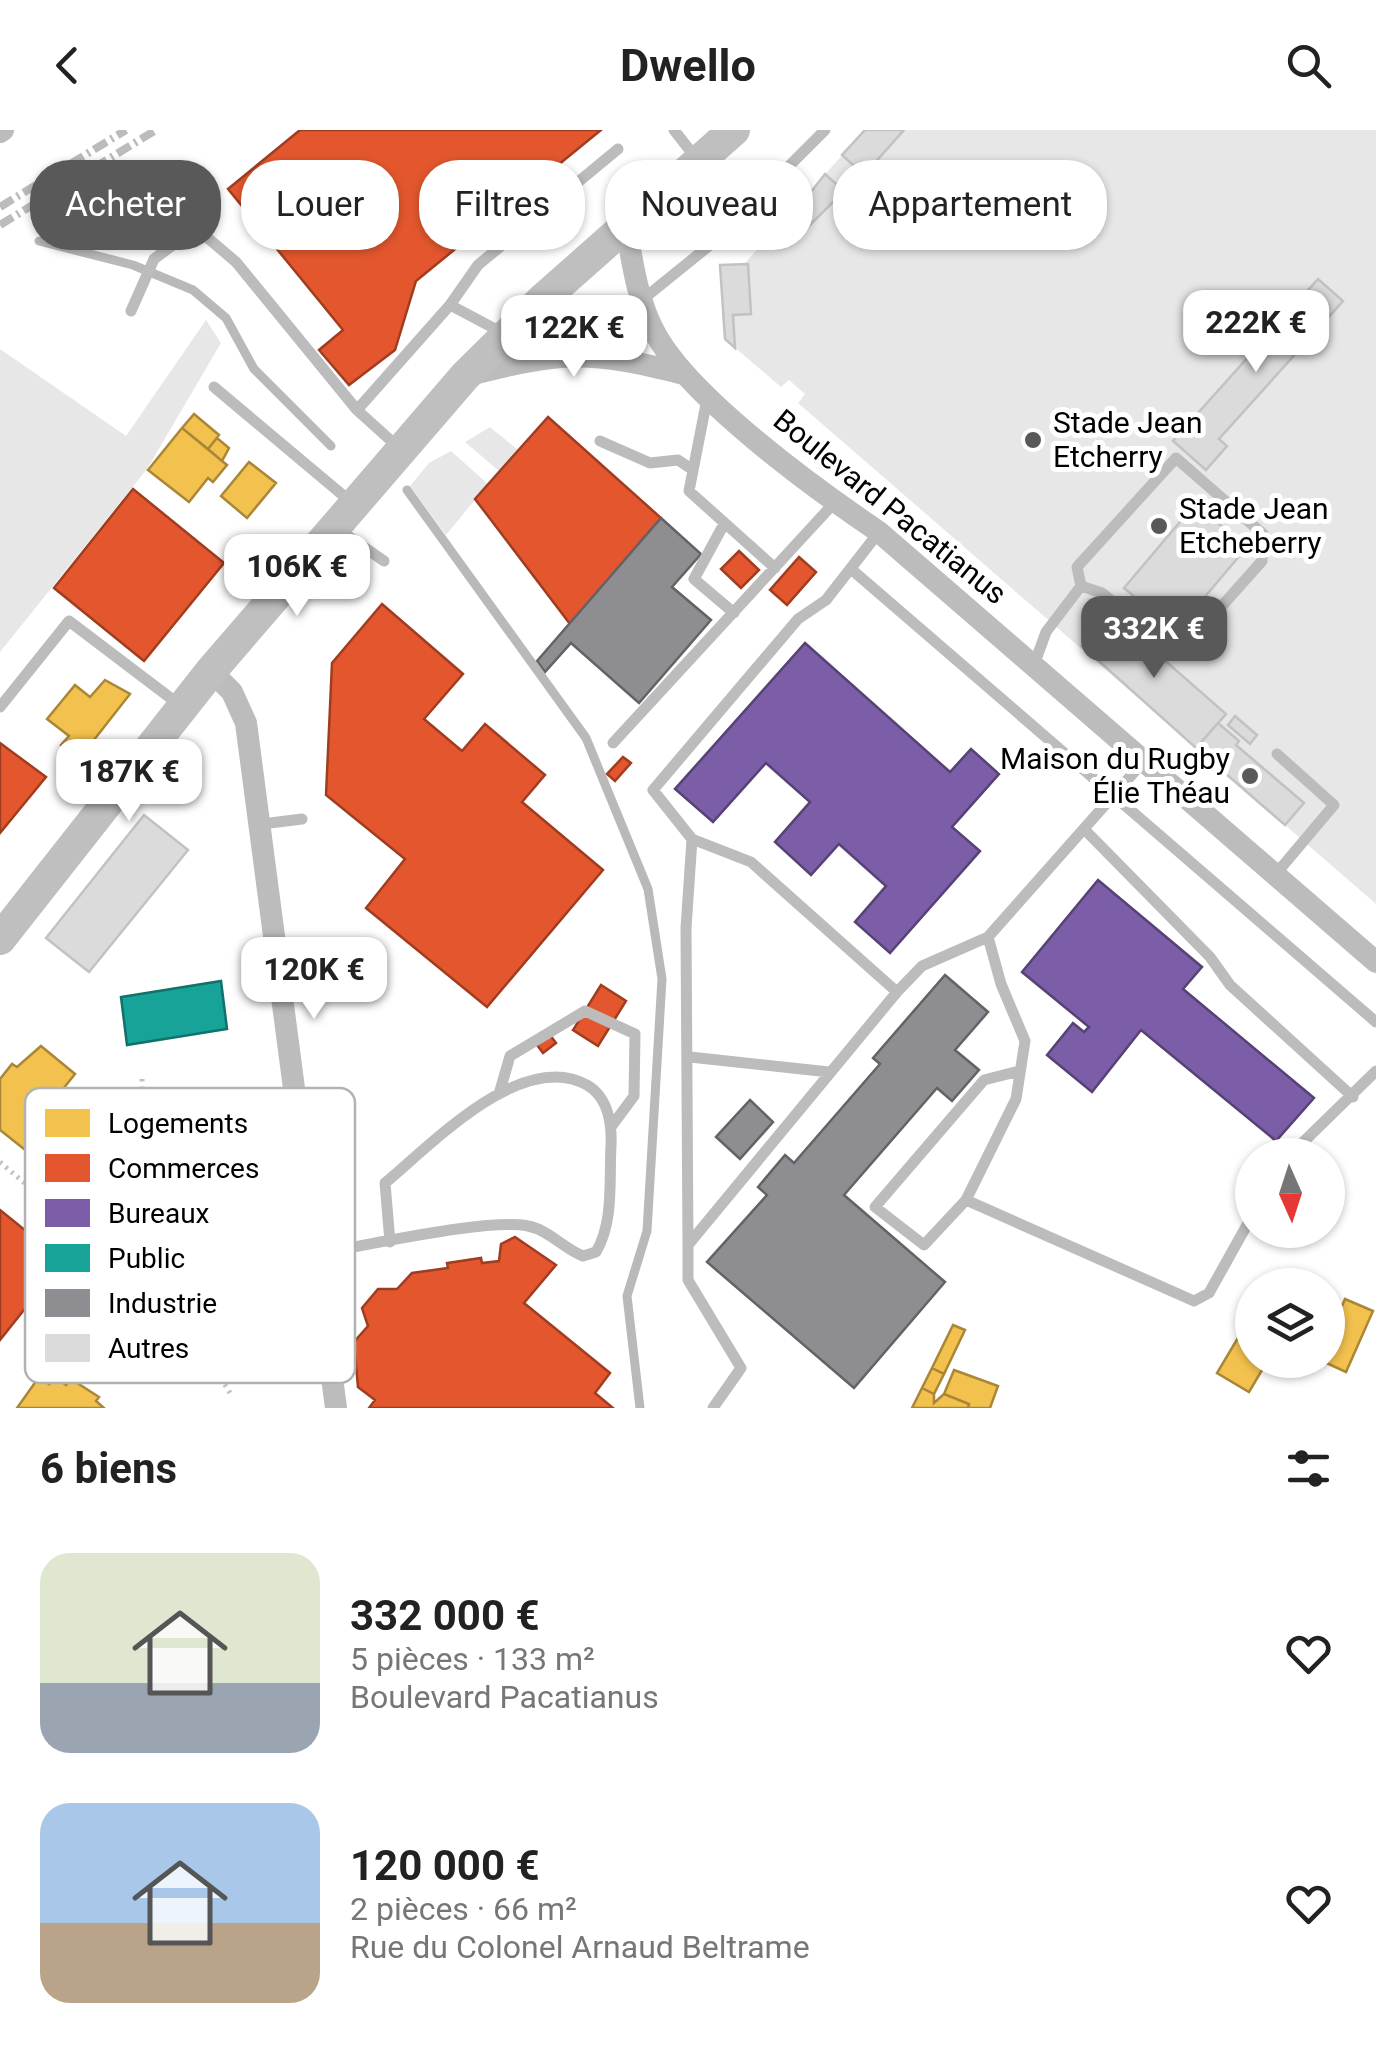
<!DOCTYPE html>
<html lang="fr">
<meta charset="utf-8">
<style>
:root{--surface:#fff;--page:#f2f2f2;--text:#222;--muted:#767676;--accent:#595959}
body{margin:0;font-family:Roboto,sans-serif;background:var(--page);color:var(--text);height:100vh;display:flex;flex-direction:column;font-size:38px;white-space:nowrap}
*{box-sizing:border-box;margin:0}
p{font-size:32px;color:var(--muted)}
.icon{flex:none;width:55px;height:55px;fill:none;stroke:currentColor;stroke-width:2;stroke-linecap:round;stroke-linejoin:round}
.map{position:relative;height:1278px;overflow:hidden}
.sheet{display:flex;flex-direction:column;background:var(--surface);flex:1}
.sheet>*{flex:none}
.banner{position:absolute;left:30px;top:30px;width:1318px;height:90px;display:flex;gap:20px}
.needle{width:65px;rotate:177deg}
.fabs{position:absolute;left:1235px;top:1008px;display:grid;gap:20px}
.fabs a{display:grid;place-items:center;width:110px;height:110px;border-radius:50%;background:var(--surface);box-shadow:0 2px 8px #0004;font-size:50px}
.price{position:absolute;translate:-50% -85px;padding:0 22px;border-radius:20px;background:#fff;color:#222;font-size:32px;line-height:65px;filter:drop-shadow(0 2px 5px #0008)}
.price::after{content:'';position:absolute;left:50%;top:60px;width:30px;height:22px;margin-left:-15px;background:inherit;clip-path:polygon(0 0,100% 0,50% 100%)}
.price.selected{background:var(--accent);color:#fff}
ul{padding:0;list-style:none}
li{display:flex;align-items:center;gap:30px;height:250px;padding:0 40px}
li span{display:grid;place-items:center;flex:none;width:280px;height:200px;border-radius:30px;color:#555}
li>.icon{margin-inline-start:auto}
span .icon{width:120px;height:120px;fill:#fffc;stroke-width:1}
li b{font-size:42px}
h2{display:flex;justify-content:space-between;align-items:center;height:120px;padding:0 40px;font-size:42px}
.tag{padding:0 35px;border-radius:40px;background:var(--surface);box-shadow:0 2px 8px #0004;font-size:35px;line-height:90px}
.tag.selected{background:var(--accent);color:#fff}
header{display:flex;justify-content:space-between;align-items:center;height:130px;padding:0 40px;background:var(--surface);font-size:45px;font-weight:700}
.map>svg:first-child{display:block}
.green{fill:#e7e7e7}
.homes{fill:#f2c14e;stroke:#a98737;stroke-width:2.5}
.shops{fill:#e4572e;stroke:#a03d20;stroke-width:2.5}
.offices{fill:#7b5ea7;stroke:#564275;stroke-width:2.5}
.public{fill:#17a398;stroke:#10726a;stroke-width:2.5}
.industry{fill:#8d8d92;stroke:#636366;stroke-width:2.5}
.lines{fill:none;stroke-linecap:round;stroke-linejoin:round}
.stream{stroke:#b9b9b9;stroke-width:9}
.building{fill:#dbdbdb;stroke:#c2c2c2;stroke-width:2.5}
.path{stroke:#c2c2c2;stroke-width:5;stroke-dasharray:2.5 5;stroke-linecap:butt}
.service{stroke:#bcbcbc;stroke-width:11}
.minor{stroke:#bcbcbc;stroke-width:22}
.secondary{stroke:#bfbfbf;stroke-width:32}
.rail{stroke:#bcbcbc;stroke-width:8;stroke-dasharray:15 5 2.5 5;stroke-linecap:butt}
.poi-dot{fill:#595959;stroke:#fff;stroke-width:4}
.labels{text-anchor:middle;stroke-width:10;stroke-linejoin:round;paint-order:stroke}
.poi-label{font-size:30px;fill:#000;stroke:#fff;text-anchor:start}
.street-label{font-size:30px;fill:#000;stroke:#fff}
.key{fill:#fff;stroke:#b2b2b2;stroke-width:2.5}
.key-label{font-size:28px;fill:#000}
</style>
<header><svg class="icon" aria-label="back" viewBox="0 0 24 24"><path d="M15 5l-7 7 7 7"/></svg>Dwello<svg class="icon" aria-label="search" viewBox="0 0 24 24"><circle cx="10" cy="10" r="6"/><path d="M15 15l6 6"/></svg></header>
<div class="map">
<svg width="1376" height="1278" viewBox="0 0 1376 1278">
<rect width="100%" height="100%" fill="#fff"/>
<path class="green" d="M 865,0 L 1376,0 L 1376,774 L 798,273 L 805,264 L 789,250 L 781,257 L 725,209 L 720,135 L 744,134 Z
M 206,190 L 221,213 L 147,339 L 0,522 L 0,219 L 126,306 Z
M 490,297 L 518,320 L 499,341 L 465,312 Z
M 451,321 L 488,354 L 446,405 L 410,356 L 429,333 Z"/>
<path class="homes" d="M 194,284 L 219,305 L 208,319 L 182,298 Z
M 182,298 L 227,335 L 213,352 L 208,348 L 189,372 L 148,340 Z
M 217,308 L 229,318 L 222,331 L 208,319 Z
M 249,332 L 276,353 L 247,388 L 221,366 Z
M 105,550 L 130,564 L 79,629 L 61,615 L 69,606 L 47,589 L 75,555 L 90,567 Z
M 41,916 L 75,944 L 35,994 L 41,998 L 24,1019 L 0,1000 L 0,949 L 12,934 L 17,937 Z
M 1345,1169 L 1373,1181 L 1346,1242 L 1320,1230 L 1328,1230 L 1328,1208 Z
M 1248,1191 L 1252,1193 L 1252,1230 L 1268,1230 L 1249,1262 L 1217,1243 Z
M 953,1195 L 965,1200 L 944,1244 L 932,1238 Z
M 932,1238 L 944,1244 L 934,1264 L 922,1258 Z
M 954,1240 L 998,1256 L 990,1278 L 968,1278 L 969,1274 L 944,1264 Z
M 39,1247 L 49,1254 L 55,1247 L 66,1255 L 71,1249 L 99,1267 L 96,1271 L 104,1278 L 17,1278 Z
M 922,1258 L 934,1264 L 934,1273 L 944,1264 L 969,1274 L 968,1278 L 912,1278 Z"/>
<path class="shops" d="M 300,0 L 601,0 L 416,151 L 395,220 L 349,255 L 319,220 L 343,200 L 228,59 Z
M 548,287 L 661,388 L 570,494 L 475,369 Z
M 133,359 L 224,433 L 144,531 L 54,458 Z
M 739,421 L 759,440 L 741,458 L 721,439 Z
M 799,427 L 816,442 L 787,475 L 770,460 Z
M 382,474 L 463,544 L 424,589 L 462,621 L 485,594 L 545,645 L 522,672 L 603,740 L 487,877 L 366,778 L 405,729 L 326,665 L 332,533 Z
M 0,613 L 46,647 L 0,703 Z
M 623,627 L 631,633 L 615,651 L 607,644 Z
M 601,855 L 626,871 L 598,916 L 573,900 Z
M 550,905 L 556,913 L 543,923 L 537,915 Z
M 0,1080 L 63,1131 L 0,1210 Z
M 515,1107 L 556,1135 L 524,1173 L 610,1243 L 595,1263 L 613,1278 L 369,1278 L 375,1270 L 358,1257 L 354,1212 L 368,1196 L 362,1178 L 378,1159 L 397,1159 L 412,1143 L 448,1138 L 447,1133 L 481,1128 L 482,1133 L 499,1131 L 501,1114 Z"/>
<path class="offices" d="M 805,513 L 950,642 L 971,619 L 999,644 L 952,697 L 980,721 L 890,823 L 855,792 L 886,756 L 839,714 L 811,745 L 775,712 L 810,672 L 766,633 L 713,692 L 675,659 Z
M 1098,750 L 1202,837 L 1183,859 L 1314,968 L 1276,1011 L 1141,900 L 1092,962 L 1047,925 L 1073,893 L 1084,902 L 1089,897 L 1022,842 Z"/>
<path class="public" d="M 221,851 L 227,899 L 127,915 L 121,867 Z"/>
<path class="industry" d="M 661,388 L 701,424 L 672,457 L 711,490 L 639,573 L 571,513 L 545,542 L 537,531 Z
M 945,845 L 988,882 L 955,920 L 979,940 L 952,971 L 937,958 L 844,1065 L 945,1152 L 854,1258 L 707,1132 L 767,1065 L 758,1057 L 785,1025 L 794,1033 L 880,934 L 873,928 Z
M 750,970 L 773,992 L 740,1029 L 716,1007 Z"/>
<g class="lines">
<path class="stream" d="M 39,111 L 133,135 L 193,160 L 226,188 L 254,239 L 331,316
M 407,360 L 586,608 L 648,759 L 662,849 L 647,1101 L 627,1166 L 640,1278"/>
</g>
<path class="building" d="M 865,0 L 904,0 L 864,45 L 842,25 Z
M 825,44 L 844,61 L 790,115 L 778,104 Z
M 748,134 L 751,184 L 733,185 L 735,218 L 725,209 L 720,135 Z
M 1318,149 L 1343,171 L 1219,309 L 1227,316 L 1206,340 L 1173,311 Z
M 1195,374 L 1247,417 L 1176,501 L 1124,458 Z
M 1112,484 L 1226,584 L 1196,618 L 1082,516 Z
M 1235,586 L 1257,605 L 1250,614 L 1228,595 Z
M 1218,593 L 1239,611 L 1236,615 L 1304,673 L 1285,695 L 1196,618 Z
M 144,685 L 188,720 L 89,842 L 46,808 Z"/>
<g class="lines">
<path class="path" d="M 142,949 L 142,1023 L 181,1183 L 230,1263
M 0,1032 L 58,1082 L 74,1169 L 94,1184 L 181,1183"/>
<path class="service" d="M 674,0 L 696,28
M 642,170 L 710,115 L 825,0
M 450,175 L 478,135 L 618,19
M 131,181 L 154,129 L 196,98 L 236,132 L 357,280 L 450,175 L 501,202
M 214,257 L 351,372
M 707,269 L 689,361 L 775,438
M 357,280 L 398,317
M 600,311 L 650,333 L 678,330 L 693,340
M 724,394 L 694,449 L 734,483
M 338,399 L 384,431
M 879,402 L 826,470 L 798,489 L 653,660 L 692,709 L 751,732 L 897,862
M 851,439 L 1376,892
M 1034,535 L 1046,502 L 1081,456 L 1077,437 L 1176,328 L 1263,404 L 1262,431 L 1179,524 L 1102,463 L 1081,456
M 0,577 L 69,491 L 181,576
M 613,613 L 835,372
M 262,694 L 302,689
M 1084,699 L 1210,827 L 1230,855 L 1353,967
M 692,709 L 686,798 L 688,1115 L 897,862 L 922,836 L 988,807 L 1143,632
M 1275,745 L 1334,675 L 1277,624
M 988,807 L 1001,854 L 1025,911 L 1016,969 L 966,1070 L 924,1115 L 875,1077 L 984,950 L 1019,941
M 690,927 L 829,942
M 499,964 L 510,926 L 585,881 L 635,904 L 634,966 L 611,997
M 1290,1025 L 1376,941
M 966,1070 L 1194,1171 L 1209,1163 L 1252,1086
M 688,1115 L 688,1150 L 741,1238 L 713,1278
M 318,1123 C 366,1116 487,1088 528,1096 C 549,1100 564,1119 583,1126 L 596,1122 C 614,1092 609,1051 611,1016 C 612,994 608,967 587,955 C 522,919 433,1013 385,1053 L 390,1112"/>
<path class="minor" d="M 0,2 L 3,0
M 626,96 C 632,130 637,168 653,199 C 685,265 817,360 879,402 L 1376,832
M 469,245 C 563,221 589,220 684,244
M 211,541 L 232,562 L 246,593 L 336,1278"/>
<path class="secondary" d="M 0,809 L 211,541 L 465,246 L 543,169 L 734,0"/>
<path class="rail" d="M 0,77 L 126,0
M 0,95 L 156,0"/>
</g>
<g class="poi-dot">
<circle cx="1033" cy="310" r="10"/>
<circle cx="1159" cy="396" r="10"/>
<circle cx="1250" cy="646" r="10"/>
</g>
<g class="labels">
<g class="poi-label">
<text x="1053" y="303">Stade Jean<tspan x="1053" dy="34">Etcherry</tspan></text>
<text x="1179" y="389">Stade Jean<tspan x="1179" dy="34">Etcheberry</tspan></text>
<text x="1230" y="639" text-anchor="end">Maison du Rugby<tspan x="1230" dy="34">Élie Théau</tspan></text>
</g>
<g class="street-label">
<text transform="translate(890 377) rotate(39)" y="10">Boulevard Pacatianus</text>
</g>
</g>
<rect x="25" y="958" width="330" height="295" rx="15" class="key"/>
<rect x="45" y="979" width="45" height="28" fill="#f2c14e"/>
<rect x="45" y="1024" width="45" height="28" fill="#e4572e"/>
<rect x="45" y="1069" width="45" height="28" fill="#7b5ea7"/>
<rect x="45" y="1114" width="45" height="28" fill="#17a398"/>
<rect x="45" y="1159" width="45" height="28" fill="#8d8d92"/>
<rect x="45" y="1204" width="45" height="28" fill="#dbdbdb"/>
<g class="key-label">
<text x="108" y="1003">Logements</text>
<text x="108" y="1048">Commerces</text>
<text x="108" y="1093">Bureaux</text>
<text x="108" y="1138">Public</text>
<text x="108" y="1183">Industrie</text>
<text x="108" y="1228">Autres</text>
</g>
</svg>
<div class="fabs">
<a><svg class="needle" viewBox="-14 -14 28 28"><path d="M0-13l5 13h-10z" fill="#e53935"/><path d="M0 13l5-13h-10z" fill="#767676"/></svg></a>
<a><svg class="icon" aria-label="layers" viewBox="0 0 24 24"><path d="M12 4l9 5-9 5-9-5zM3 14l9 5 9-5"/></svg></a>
</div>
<b class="price" style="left:1256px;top:245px">222K €</b>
<b class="price" style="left:574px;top:250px">122K €</b>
<b class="price" style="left:297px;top:489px">106K €</b>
<b class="price selected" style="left:1154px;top:551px">332K €</b>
<b class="price" style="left:129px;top:694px">187K €</b>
<b class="price" style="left:314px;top:892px">120K €</b>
<div class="banner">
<a class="tag selected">Acheter</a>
<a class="tag">Louer</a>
<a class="tag">Filtres</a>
<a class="tag">Nouveau</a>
<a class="tag">Appartement</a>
</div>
</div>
<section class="sheet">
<h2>6 biens<svg class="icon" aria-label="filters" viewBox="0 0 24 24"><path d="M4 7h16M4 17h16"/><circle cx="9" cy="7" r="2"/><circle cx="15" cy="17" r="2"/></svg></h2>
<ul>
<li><span style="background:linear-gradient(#dfe7d0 65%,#9aa5b1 0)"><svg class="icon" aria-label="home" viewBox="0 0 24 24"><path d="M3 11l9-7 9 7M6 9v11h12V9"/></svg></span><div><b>332 000 €</b><p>5 pièces · 133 m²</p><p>Boulevard Pacatianus</p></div><svg class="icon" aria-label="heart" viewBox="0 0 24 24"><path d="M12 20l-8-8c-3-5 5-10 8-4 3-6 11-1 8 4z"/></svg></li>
<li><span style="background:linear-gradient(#a9c7e8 60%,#b9a48a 0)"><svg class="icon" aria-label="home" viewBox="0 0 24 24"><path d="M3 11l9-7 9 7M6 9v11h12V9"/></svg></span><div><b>120 000 €</b><p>2 pièces · 66 m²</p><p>Rue du Colonel Arnaud Beltrame</p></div><svg class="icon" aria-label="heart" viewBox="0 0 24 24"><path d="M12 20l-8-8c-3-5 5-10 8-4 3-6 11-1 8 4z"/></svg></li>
</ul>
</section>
